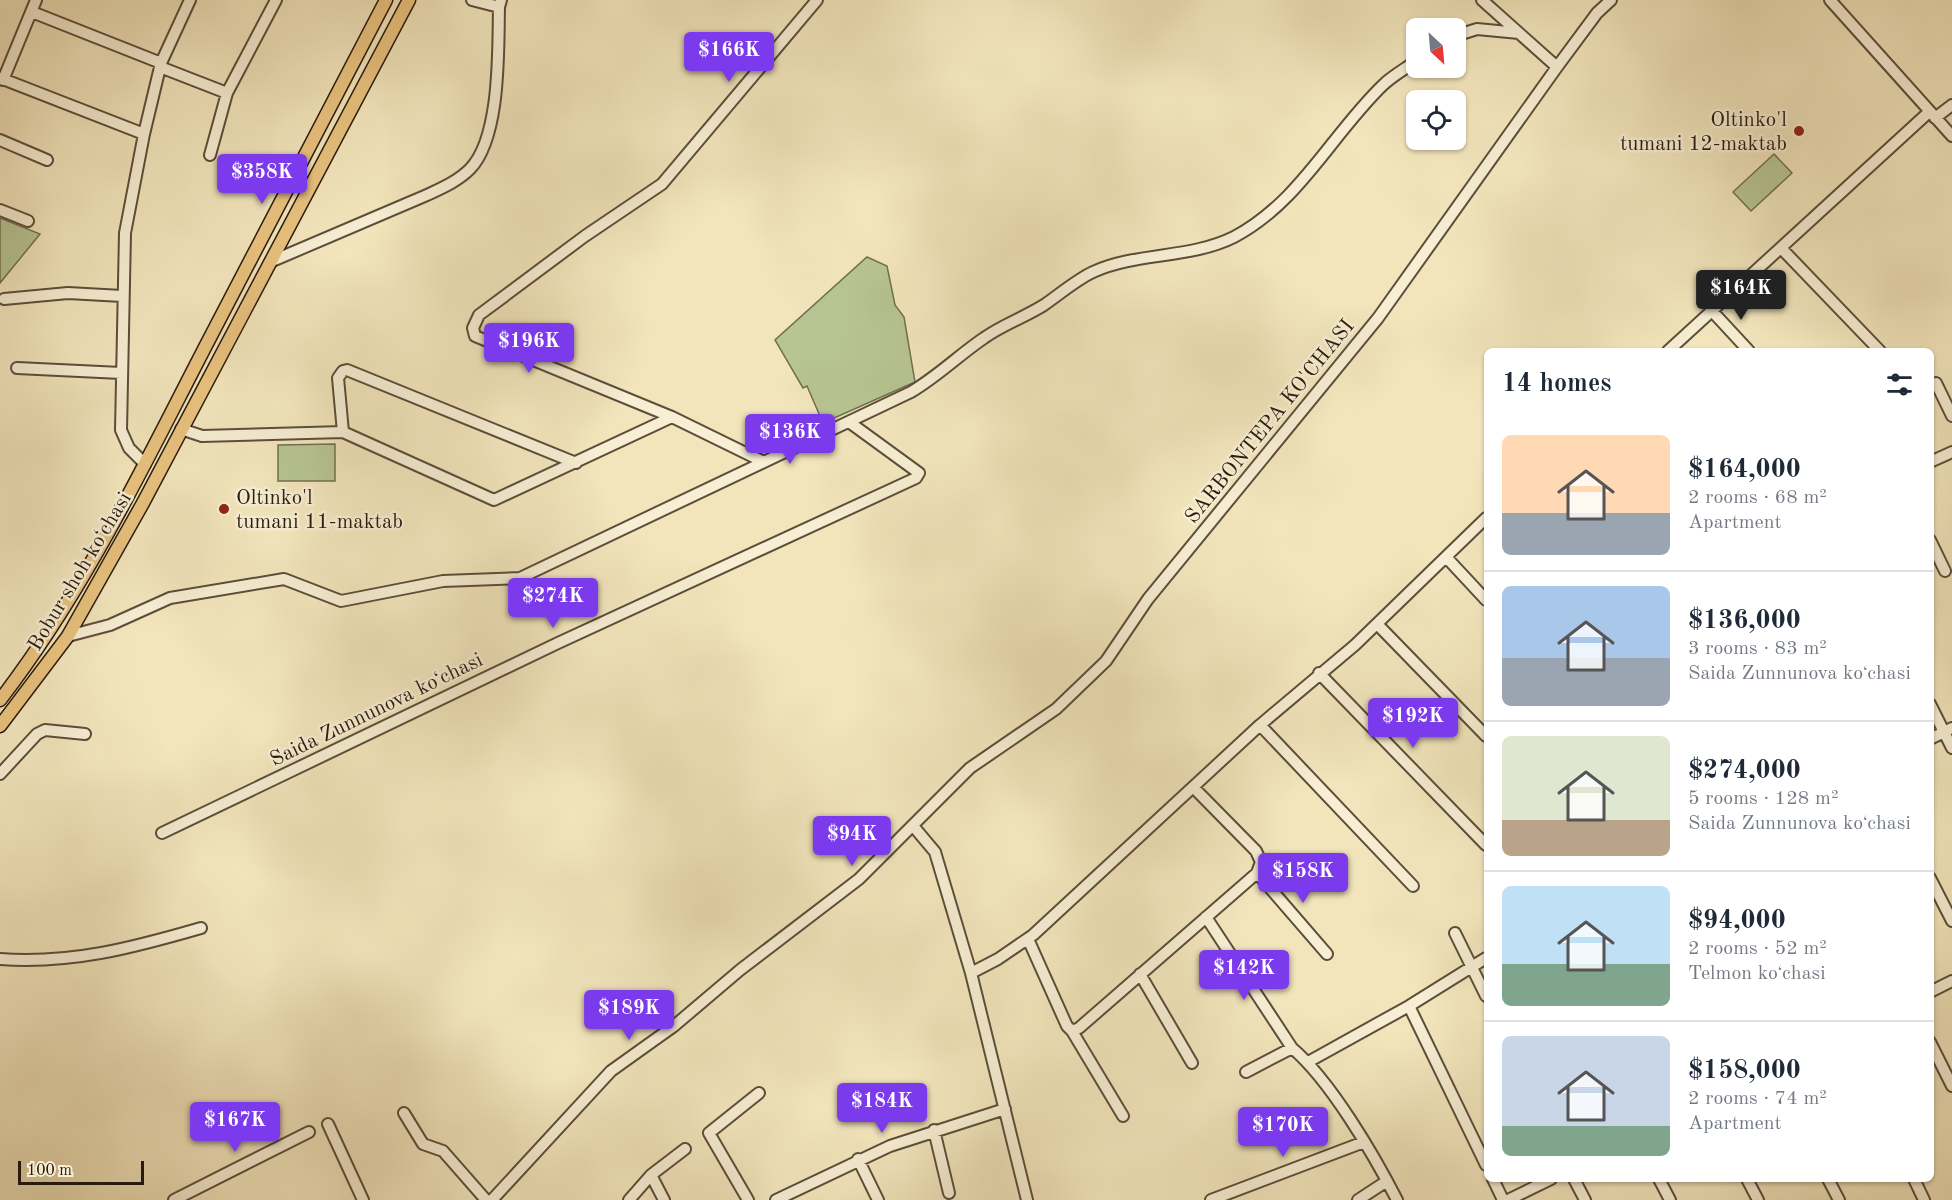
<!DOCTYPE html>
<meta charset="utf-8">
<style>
:root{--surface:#fff;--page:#f6f6f7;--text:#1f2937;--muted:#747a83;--line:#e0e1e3;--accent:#7c3aed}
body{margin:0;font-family:"Old Standard TT",serif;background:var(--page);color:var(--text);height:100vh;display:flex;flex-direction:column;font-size:22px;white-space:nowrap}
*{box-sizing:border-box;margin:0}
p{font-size:20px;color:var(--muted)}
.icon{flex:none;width:33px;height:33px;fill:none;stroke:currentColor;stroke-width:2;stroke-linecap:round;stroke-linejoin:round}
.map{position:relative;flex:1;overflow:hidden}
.drawer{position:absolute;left:1484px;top:348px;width:450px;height:834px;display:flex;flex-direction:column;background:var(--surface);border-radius:9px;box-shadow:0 2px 4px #0004}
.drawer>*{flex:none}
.needle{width:39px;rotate:154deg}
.buttons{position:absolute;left:1406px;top:18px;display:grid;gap:12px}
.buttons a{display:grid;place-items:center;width:60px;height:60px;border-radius:9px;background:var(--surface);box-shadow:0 2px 4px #0004;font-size:30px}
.scale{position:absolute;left:18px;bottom:15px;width:126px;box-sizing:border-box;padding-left:6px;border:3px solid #2a1b0e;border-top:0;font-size:16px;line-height:21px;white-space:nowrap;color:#2a1b0e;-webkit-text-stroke:4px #f7eed3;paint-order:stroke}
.price{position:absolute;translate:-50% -51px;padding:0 14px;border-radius:6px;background:var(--accent);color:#fff;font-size:20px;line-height:39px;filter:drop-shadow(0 2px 3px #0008)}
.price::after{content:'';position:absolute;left:50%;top:36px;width:18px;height:14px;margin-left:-9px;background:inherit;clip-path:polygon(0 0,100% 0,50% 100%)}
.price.selected{background:#222;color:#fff}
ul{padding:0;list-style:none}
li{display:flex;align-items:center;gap:18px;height:150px;padding:0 18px}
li+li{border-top:2px solid var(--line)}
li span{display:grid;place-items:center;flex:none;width:168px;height:120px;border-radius:9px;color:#555}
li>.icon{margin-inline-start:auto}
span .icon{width:72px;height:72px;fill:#fffc;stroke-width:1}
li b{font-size:26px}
h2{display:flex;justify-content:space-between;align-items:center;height:72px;padding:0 18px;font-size:26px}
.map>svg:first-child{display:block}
.green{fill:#b7c593;stroke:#707050;stroke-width:1.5}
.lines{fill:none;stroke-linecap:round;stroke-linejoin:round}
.minor-casing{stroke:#5c4e3a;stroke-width:14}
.major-casing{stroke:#2a1b0e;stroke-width:15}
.minor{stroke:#f7eed3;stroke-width:10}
.major{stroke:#e9c27e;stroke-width:12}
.poi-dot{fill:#8f2418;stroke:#f7eed3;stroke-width:2}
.labels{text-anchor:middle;stroke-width:5;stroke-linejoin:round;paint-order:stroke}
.poi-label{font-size:21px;fill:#2a1b0e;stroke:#f7eed3;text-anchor:end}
.street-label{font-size:21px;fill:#2a1b0e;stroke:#f7eed3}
</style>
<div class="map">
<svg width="1952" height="1200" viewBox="0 0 1952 1200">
<rect width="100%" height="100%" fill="#f2e5bc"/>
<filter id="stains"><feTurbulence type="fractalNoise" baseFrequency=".00333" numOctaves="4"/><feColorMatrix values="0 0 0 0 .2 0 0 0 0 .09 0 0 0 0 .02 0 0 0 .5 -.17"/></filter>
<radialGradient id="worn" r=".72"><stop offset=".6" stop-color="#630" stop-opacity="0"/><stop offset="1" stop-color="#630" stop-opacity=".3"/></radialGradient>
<path class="green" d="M 1774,154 L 1792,173 L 1751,211 L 1733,192 Z
M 0,218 L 40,234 L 0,283 Z
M 867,257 L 887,266 L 895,305 L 904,317 L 915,382 L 823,423 L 807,386 L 803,388 L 775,340 Z
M 335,444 L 335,481 L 278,481 L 278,445 Z"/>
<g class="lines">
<g class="minor-casing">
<path id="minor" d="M 472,0 L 499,7
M 1482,0 L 1557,67
M 1830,0 L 1952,136
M 32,12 L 161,63
M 1455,36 L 1477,29 L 1519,33
M 160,67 L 227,93
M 0,78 L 144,134
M 3,80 L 36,0
M 1935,118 L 1952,105
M 0,140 L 47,160
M 210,155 L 227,93 L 276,0
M 0,210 L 28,221
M 1781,248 L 1880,351
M 270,262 L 427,195 C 442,188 458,181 470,169 C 501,137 498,49 499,7 L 501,0
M 4,299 L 68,293 L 122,296
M 1712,311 L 1749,351
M 1668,351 L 1929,112
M 17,368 L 121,373
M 1936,383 L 1952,416
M 181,429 L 202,436 L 343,432 L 494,500 L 672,417
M 343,432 L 338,378 L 343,371 L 347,370 L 576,463
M 764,462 L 672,417 L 475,336 L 473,328 L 479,315 L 585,236 L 662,184 L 817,0
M 1930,462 L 1952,452
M 145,464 L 129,448 L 121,430 L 125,233 L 144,134 L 161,63 L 190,0
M 1930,540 L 1945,571
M 1446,557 L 1486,600
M 1377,624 L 1486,736
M 68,636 L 110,625 L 170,598 L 284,579 L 341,601 L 443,581 L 520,578 L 911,392 C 938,376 959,355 984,338 C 1002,325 1025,317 1044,305 C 1060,294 1076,280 1093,272 C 1137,252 1190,259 1234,237 C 1299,203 1332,134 1383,85 C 1392,76 1405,69 1416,61
M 1319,673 L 1486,845
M 1930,704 L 1952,748
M 1260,725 L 1413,886
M 1930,739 L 1952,728
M 0,774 L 37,734 L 45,730 L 85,734
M 914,827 L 935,852 L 971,973 L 1027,1200
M 162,833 L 558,643 L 916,478 L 919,473 L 849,422
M 1257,873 L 1327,954
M 1930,878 L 1952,921
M 1206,917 L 1292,1048 C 1330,1080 1374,1155 1397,1200
M 1455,933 L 1486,996
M 1028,939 L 1067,1026 L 1072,1031 L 1079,1028 L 1257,873 L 1261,862 L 1256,851 L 1194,788
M 0,959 C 72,964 132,948 201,928
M 971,973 L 998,959 L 1033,935 L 1260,725 L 1355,645 L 1486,518
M 1140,974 L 1192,1063
M 1930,992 L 1952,981
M 1409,1006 L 1486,1165
M 1072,1031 L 1123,1116
M 1930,1042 L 1952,1086
M 1308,1062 L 1409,1006 L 1486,958
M 1246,1072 L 1292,1048
M 404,1113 L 423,1144 L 443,1151 L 486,1200
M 328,1124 L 363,1200
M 934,1130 L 949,1193
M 858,1159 L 878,1200
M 651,1175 L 664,1200
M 1493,1179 L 1503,1200
M 1574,1179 L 1585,1200
M 1659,1179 L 1670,1200
M 1747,1179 L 1758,1200
M 1828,1179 L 1839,1200
M 1914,1179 L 1924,1200
M 174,1200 L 309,1132
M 492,1200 L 611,1071 L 674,1026 L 740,970 L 859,879 L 970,768 L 1056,709 L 1106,661 L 1148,599 L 1378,318 L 1557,67 L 1597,13 L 1611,0
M 629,1200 L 651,1175 L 685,1149
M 748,1200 L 709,1133 L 759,1093
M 776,1200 L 890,1146 L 1005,1109
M 1211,1200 L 1364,1142
M 1358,1200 L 1387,1181
M 1508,1200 L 1551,1179"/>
</g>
<g class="major-casing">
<path id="major" d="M 0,700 C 82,594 140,473 201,355 C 262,236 325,118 386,0
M 0,726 L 68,636 L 143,503 L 409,0"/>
</g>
<use href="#minor" class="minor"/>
<use href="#major" class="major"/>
</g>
<g class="poi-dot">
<circle cx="1799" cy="131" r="6"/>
<circle cx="224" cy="509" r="6"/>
</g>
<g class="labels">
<g class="poi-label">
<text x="1787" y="126">Oltinko'l<tspan x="1787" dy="24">tumani 12-maktab</tspan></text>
<text x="236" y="504" text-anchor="start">Oltinko'l<tspan x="236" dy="24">tumani 11-maktab</tspan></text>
</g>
<g class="street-label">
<text transform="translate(1269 421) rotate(-51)" y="7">SARBONTEPA KO'CHASI</text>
<text transform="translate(79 571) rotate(-59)" y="7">Bobur shoh koʻchasi</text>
<text transform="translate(376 709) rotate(-26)" y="7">Saida Zunnunova koʻchasi</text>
</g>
</g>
<rect width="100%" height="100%" filter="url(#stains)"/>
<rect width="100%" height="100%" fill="url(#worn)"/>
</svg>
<div class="buttons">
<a><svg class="needle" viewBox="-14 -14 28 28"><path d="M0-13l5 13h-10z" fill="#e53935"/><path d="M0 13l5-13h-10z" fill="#747a83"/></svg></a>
<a><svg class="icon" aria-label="locate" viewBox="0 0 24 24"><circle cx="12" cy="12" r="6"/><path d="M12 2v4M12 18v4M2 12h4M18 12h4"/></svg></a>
</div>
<div class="scale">100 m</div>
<b class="price" style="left:729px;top:83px">$166K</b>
<b class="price" style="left:262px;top:205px">$358K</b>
<b class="price selected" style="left:1741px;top:321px">$164K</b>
<b class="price" style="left:529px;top:374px">$196K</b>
<b class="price" style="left:790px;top:465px">$136K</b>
<b class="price" style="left:553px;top:629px">$274K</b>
<b class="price" style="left:1413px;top:749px">$192K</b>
<b class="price" style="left:852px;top:867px">$94K</b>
<b class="price" style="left:1303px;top:904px">$158K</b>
<b class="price" style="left:1244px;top:1001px">$142K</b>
<b class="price" style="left:629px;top:1041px">$189K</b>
<b class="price" style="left:882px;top:1134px">$184K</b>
<b class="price" style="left:235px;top:1153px">$167K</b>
<b class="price" style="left:1283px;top:1158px">$170K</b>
<section class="drawer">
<h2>14 homes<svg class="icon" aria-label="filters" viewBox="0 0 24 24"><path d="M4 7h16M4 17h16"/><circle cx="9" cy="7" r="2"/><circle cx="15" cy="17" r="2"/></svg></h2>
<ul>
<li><span style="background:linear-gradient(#ffd9b3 65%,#9aa5b1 0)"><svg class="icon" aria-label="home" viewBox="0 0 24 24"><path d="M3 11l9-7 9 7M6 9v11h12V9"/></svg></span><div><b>$164,000</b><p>2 rooms · 68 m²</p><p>Apartment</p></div></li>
<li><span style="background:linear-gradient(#a9c7e8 60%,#9aa5b1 0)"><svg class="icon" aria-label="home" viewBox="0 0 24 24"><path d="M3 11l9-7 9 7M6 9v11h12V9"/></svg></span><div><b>$136,000</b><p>3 rooms · 83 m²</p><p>Saida Zunnunova koʻchasi</p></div></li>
<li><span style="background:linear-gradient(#dfe7d0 70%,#b9a48a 0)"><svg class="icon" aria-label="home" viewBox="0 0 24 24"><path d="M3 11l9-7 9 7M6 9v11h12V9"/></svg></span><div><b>$274,000</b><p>5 rooms · 128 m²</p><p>Saida Zunnunova koʻchasi</p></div></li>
<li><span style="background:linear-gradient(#bfe0f5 65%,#7fa58c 0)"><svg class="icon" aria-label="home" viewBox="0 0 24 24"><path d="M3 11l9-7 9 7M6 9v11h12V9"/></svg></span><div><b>$94,000</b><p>2 rooms · 52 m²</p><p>Telmon koʻchasi</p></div></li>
<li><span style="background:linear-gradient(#c9d6e8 75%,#7fa58c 0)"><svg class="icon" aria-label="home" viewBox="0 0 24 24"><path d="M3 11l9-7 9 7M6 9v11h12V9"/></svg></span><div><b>$158,000</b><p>2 rooms · 74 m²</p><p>Apartment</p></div></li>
</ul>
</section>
</div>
